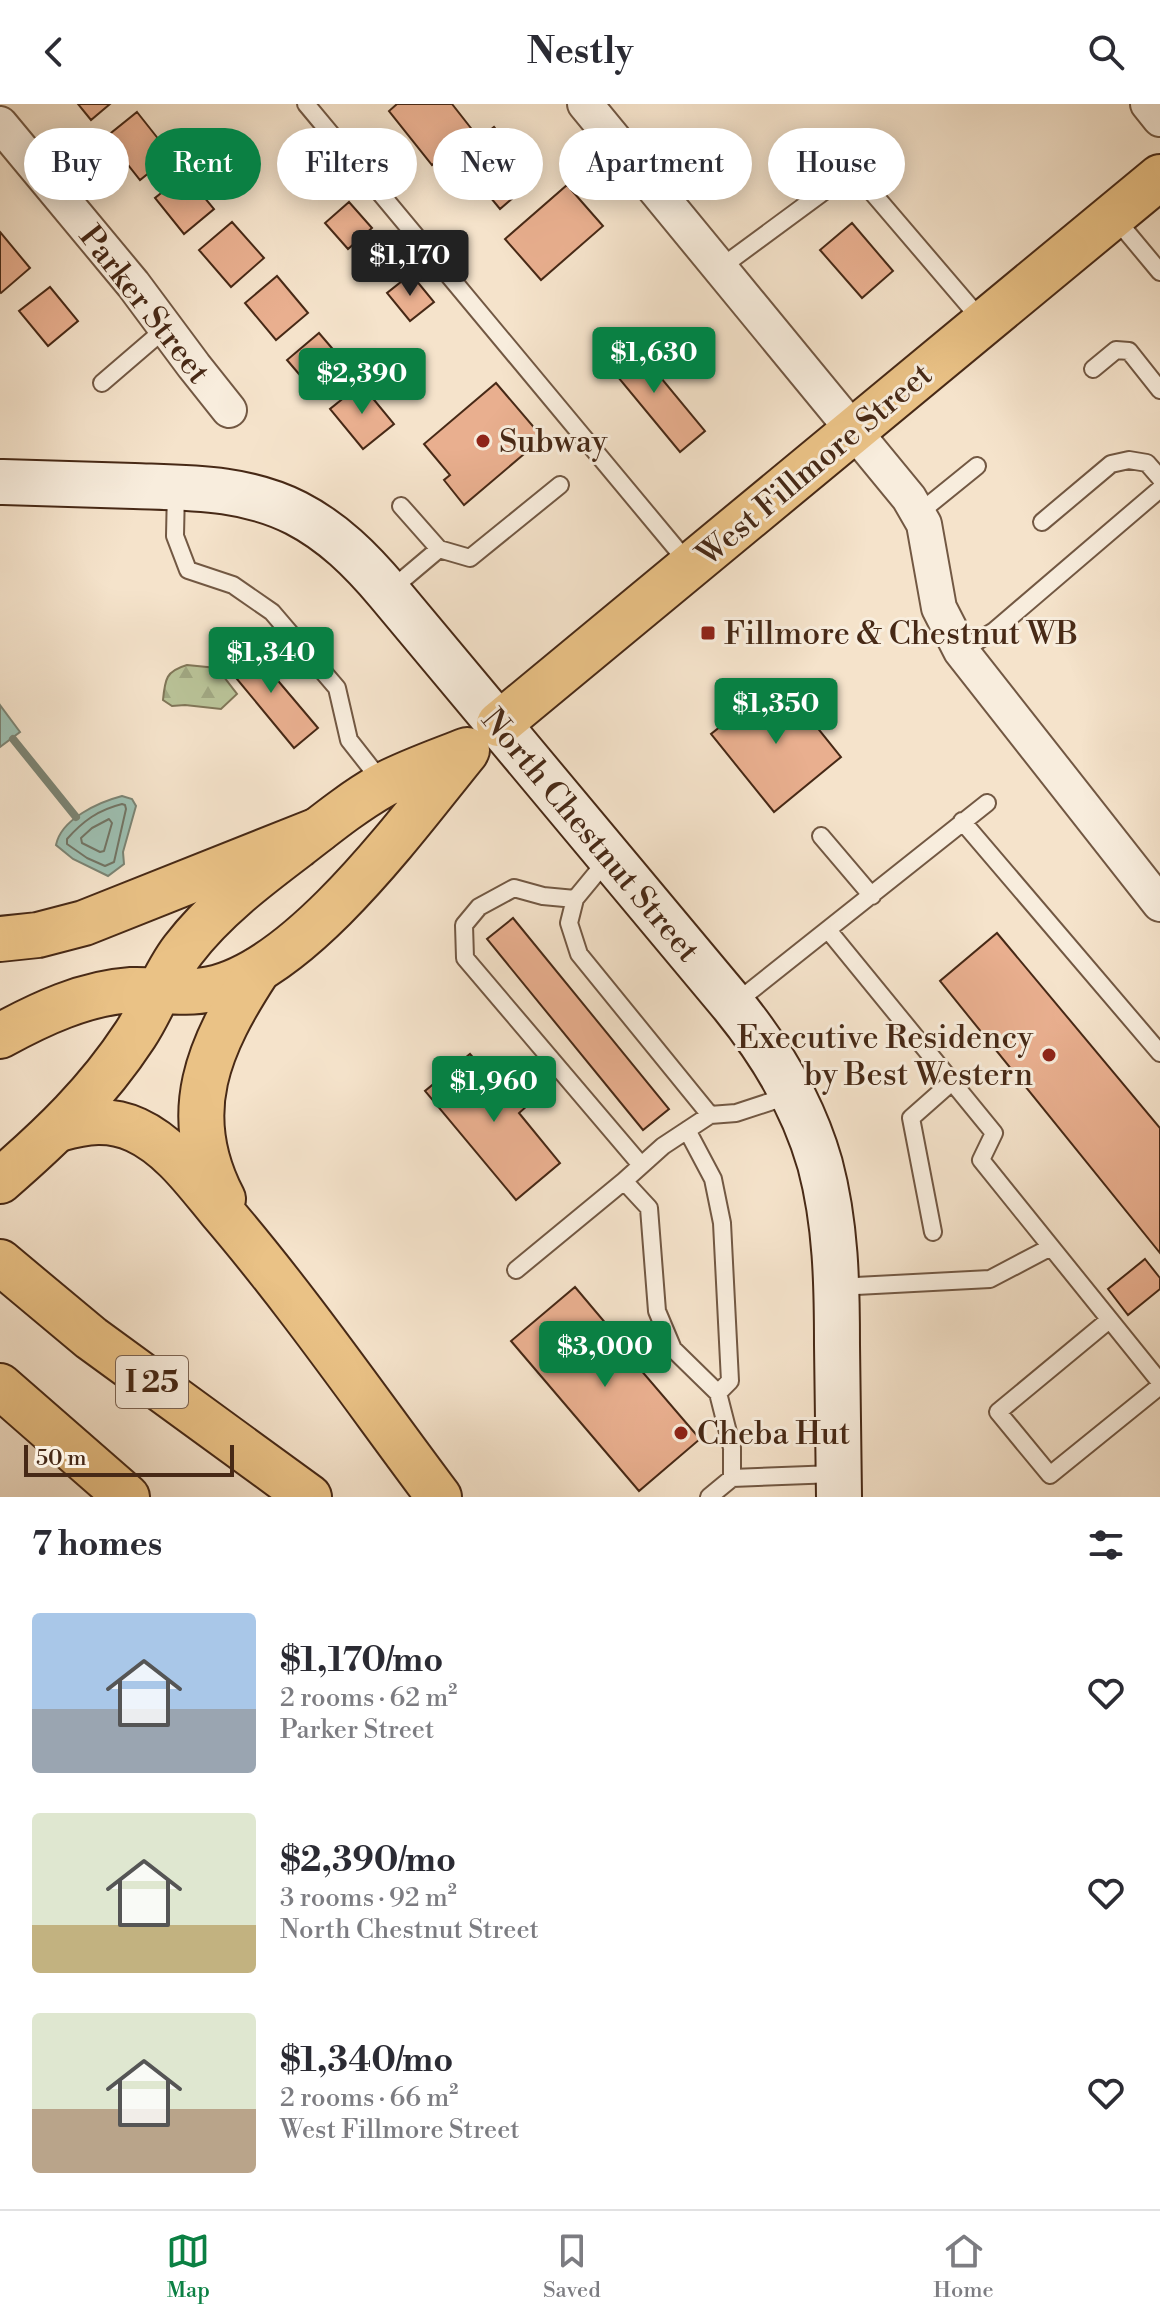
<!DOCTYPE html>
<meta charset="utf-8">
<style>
:root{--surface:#fff;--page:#f7f7f7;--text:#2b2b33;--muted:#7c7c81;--line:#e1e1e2;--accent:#0b8043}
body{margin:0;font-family:"Libre Bodoni",serif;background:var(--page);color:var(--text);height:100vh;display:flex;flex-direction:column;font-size:30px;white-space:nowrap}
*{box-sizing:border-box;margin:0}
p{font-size:26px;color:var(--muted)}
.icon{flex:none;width:44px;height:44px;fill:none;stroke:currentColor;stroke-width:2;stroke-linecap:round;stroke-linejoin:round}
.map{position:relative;height:1393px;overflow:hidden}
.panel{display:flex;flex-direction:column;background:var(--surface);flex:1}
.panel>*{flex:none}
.banner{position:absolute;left:24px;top:24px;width:1112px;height:72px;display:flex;gap:16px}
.scale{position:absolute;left:24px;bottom:20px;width:210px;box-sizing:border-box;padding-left:8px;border:4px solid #472916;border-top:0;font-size:22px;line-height:28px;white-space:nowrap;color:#472916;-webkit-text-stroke:6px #f8eddd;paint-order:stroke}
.price{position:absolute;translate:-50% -68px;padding:0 18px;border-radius:8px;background:var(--accent);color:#fff;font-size:26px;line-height:52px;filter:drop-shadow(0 2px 4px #0008)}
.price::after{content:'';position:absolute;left:50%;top:48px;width:24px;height:18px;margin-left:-12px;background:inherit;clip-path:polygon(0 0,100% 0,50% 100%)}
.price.active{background:#222;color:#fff}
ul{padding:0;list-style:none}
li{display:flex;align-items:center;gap:24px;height:200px;padding:0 32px}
li span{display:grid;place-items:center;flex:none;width:224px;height:160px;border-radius:8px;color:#555}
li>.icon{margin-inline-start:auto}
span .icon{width:96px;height:96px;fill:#fffc;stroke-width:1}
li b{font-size:34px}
h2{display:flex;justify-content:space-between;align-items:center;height:96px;padding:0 32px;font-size:34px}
.chip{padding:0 28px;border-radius:36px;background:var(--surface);box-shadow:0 4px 20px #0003;font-size:28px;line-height:72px}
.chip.active{background:var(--accent);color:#fff}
header{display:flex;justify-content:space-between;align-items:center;height:104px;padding:0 32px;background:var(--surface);font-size:36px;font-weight:800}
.dock{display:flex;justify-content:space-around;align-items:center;height:112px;border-top:2px solid var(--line);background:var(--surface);font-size:22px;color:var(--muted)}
.dock a{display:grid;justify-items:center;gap:4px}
.dock .active{color:var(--accent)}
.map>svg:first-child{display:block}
.forest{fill:url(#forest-firs);stroke:#807658;stroke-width:2}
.water{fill:#9dbfb1;stroke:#7b8373;stroke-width:2}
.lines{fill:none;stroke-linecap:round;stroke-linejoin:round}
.shore{stroke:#727464;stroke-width:2}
.stream{stroke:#7b8373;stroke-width:8}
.building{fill:#e9af8f;stroke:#472916;stroke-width:2}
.service-casing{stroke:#725843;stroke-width:20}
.minor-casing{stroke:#725843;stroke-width:38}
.secondary-casing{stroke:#472916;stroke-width:48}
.primary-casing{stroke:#472916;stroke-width:48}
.motorway-casing{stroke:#472916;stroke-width:48}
.service{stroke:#f8eddd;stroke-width:16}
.minor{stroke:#f8eddd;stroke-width:34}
.secondary{stroke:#f8eddd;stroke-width:44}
.primary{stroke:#eac286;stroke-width:44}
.motorway{stroke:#eac286;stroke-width:44}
.poi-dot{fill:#8f2418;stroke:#f8eddd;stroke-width:3}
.labels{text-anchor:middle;stroke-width:6;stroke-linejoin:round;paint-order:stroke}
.shield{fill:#f8eddd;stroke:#7c6452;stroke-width:2}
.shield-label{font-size:30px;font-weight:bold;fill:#472916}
.street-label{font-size:32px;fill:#472916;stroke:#f8eddd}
.poi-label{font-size:32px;fill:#472916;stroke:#f8eddd;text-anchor:start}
</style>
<header><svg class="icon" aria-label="back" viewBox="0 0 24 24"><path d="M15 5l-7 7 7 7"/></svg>Nestly<svg class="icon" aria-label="search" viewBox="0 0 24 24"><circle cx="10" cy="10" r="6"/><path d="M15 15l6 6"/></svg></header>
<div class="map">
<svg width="1160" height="1393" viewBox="0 0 1160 1393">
<defs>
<pattern id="forest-firs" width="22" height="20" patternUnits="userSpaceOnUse" patternTransform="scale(2)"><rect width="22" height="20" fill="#bac499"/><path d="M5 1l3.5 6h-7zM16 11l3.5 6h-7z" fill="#a1a883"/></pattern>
</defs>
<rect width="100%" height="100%" fill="#f5e3cb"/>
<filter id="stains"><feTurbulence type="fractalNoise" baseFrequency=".0025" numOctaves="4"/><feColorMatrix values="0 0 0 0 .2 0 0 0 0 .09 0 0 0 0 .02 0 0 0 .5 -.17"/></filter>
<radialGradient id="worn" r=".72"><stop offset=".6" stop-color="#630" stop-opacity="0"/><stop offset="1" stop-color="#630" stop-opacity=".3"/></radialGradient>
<path class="forest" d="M 187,561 L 217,564 L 237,590 L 221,605 L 185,601 L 172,602 L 163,596 C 165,575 166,567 187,561 Z"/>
<path class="water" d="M 0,601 L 20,628 L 0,643 Z
M 122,692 L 132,695 L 136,702 L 123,748 L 124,760 L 108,772 L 73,755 L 56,741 C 61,715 99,698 122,692 Z"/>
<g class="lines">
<path class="shore" d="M 122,700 L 125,701 L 126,705 L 114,758 L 105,762 L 87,754 L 67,740 L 67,735 C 83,717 98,706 122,700 Z
M 109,715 L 112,719 L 104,747 L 100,748 L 82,739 L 81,734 L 92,724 Z"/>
<path class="stream" d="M 13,635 L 76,713"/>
</g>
<path class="building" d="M 78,0 L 110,0 L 91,16 Z
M 397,0 L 452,0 L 474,28 L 432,61 L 389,7 Z
M 137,8 L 171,51 L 140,76 L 106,33 Z
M 494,23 L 536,74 L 500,105 L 457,53 Z
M 185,70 L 214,105 L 184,130 L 155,94 Z
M 567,81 L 603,122 L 541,176 L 505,135 Z
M 349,98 L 372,124 L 348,145 L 325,119 Z
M 232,118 L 264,154 L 231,183 L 199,146 Z
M 852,119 L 893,167 L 862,194 L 820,146 Z
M 0,128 L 30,164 L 1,189 L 0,188 Z
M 411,170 L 434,198 L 410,217 L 387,189 Z
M 277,172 L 308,209 L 276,236 L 245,199 Z
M 50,183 L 78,217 L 48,242 L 19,207 Z
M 319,229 L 349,264 L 317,291 L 287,256 Z
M 628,234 L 705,327 L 680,348 L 603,255 Z
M 496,279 L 543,334 L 464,401 L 444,376 L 450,371 L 424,340 Z
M 361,280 L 394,320 L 363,345 L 330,305 Z
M 241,533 L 318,624 L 294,644 L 232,569 L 240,562 L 226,546 Z
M 779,576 L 841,653 L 774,708 L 711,630 Z
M 513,814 L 669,1005 L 643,1026 L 487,835 Z
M 997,829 L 1160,1024 L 1160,1149 L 940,877 Z
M 470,950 L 485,967 L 493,961 L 527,1002 L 519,1009 L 560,1059 L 516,1096 L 425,987 Z
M 1145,1155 L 1160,1174 L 1160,1185 L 1128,1211 L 1108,1185 Z
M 575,1183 L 624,1241 L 621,1243 L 700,1335 L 639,1387 L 511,1237 Z"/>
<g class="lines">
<g class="service-casing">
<path id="service" d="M 306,0 L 689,460
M 1115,114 L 1160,168
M 720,164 L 853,66 L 983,218
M 1093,265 L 1116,246 L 1129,247 L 1160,286
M 102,279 L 166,224
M 176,385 L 175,432 L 188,466 L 233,481 L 272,508 L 337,584 L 349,636 L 382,678
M 401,402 L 439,445
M 919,409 L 977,362
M 1042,418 L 1111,360 L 1129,356 L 1147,359 L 1160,374
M 388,488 L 439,445 L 470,454 L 560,381
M 961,547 L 994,527 L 1160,385
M 962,717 L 1160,949
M 821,732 L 872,792
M 608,755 L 575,795 L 569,819 L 579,850 L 710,1011 L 736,1009 L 791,991
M 575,795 L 543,792 L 514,784 L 479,803 L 464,821 L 465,854 L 641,1061
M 828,826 L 994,1029 L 981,1056 L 1160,1278
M 734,900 L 987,699
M 710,1011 L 663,1042 L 624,1077 L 649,1104 L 657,1207 L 673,1245 L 718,1289 L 732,1344 L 732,1374 L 835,1370
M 687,1026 L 713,1075 L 722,1119 L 730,1277 L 718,1289
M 933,1128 L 911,1014 L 954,976
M 516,1166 L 624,1077
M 837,1183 L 990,1175 L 1051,1143
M 1109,1216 L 998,1308 L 1050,1371 L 1160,1282
M 709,1393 L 732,1374"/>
</g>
<g class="minor-casing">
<path id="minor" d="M 585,0 L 909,394 L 924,420 L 939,504 L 961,547 L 1160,800
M 1148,0 L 1160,15
M 0,20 L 133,180 L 194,262 L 229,306"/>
</g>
<g class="secondary-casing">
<path id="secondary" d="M 0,378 C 45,379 90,381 134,382 C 190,384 245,383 296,409 C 333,428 361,456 388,488 L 733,901 C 772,949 803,1000 820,1060 C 836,1120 837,1180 837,1241 C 838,1292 838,1342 839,1393"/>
</g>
<g class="primary-casing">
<path id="primary" d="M 499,620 L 1160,73
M 0,932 C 40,910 85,889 131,886 C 157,885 185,891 211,885 C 302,866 408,719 466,648
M 0,1077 C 52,1032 97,989 135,931 C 153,904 163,872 183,846 C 214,805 258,772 299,741 C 326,720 353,698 383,681 C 410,667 439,657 467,646"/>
</g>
<g class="motorway-casing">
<path id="motorway" d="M 0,835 L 38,831 L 84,819 L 318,726
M 59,1025 C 86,1017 110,1014 136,1026 C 171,1042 196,1077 220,1106 C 298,1197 367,1297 439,1393
M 223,1095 C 178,1009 209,941 258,866
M 0,1158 L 91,1234 L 309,1393
M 0,1282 L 127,1393"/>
</g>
<use href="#service" class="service"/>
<use href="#minor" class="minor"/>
<use href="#secondary" class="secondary"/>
<use href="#primary" class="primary"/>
<use href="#motorway" class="motorway"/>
</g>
<g class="poi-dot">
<circle cx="483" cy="337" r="8"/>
<rect x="700" y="521" width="16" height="16" rx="4"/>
<circle cx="1049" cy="951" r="8"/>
<circle cx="681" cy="1329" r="8"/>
</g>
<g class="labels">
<rect class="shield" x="116" y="1252" width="72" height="52" rx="6"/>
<g class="shield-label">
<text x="152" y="1288">I 25</text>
</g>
<g class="street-label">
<text transform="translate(145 200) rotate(52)" y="11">Parker Street</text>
<text transform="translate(814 360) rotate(-40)" y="11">West Fillmore Street</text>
<text transform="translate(591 731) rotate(50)" y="11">North Chestnut Street</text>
</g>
<g class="poi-label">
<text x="499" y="348">Subway</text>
<text x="724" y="540">Fillmore &amp; Chestnut WB</text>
<text x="1033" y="944" text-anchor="end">Executive Residency<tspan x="1033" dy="37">by Best Western</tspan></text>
<text x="697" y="1340">Cheba Hut</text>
</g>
</g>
<rect width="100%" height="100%" filter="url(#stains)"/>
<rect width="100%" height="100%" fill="url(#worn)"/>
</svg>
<div class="scale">50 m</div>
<b class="price active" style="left:410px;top:194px">$1,170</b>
<b class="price" style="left:654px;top:291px">$1,630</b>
<b class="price" style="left:362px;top:312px">$2,390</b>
<b class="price" style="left:271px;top:591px">$1,340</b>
<b class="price" style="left:776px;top:642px">$1,350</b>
<b class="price" style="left:494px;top:1020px">$1,960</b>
<b class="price" style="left:605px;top:1285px">$3,000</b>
<div class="banner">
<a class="chip">Buy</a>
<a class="chip active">Rent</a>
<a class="chip">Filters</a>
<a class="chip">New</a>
<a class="chip">Apartment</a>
<a class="chip">House</a>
</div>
</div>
<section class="panel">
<h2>7 homes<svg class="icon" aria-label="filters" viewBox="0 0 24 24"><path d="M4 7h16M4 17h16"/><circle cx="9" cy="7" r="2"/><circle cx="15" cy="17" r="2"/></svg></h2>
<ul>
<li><span style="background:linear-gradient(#a9c7e8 60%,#9aa5b1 0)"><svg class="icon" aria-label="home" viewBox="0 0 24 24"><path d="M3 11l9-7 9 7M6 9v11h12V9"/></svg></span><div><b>$1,170/mo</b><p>2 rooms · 62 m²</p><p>Parker Street</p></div><svg class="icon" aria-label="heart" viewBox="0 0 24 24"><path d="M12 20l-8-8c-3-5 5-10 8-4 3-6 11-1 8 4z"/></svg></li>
<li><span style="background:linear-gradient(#dfe7d0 70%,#c2b280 0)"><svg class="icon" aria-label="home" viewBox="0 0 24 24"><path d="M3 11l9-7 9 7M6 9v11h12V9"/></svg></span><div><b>$2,390/mo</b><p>3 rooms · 92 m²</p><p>North Chestnut Street</p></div><svg class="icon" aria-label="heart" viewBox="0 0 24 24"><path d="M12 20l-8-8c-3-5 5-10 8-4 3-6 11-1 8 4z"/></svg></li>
<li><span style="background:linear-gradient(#dfe7d0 60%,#b9a48a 0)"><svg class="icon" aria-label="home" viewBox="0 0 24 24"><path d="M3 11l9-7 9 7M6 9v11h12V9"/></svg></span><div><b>$1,340/mo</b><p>2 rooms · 66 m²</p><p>West Fillmore Street</p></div><svg class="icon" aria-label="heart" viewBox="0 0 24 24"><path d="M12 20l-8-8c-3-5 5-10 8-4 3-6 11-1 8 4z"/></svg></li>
</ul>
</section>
<nav class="dock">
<a class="active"><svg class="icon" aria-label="map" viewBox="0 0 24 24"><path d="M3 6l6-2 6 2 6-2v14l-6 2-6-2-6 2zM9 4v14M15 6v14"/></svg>Map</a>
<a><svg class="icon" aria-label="saved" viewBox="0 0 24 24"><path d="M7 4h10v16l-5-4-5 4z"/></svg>Saved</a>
<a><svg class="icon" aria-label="home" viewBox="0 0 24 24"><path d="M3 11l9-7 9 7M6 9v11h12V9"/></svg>Home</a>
</nav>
